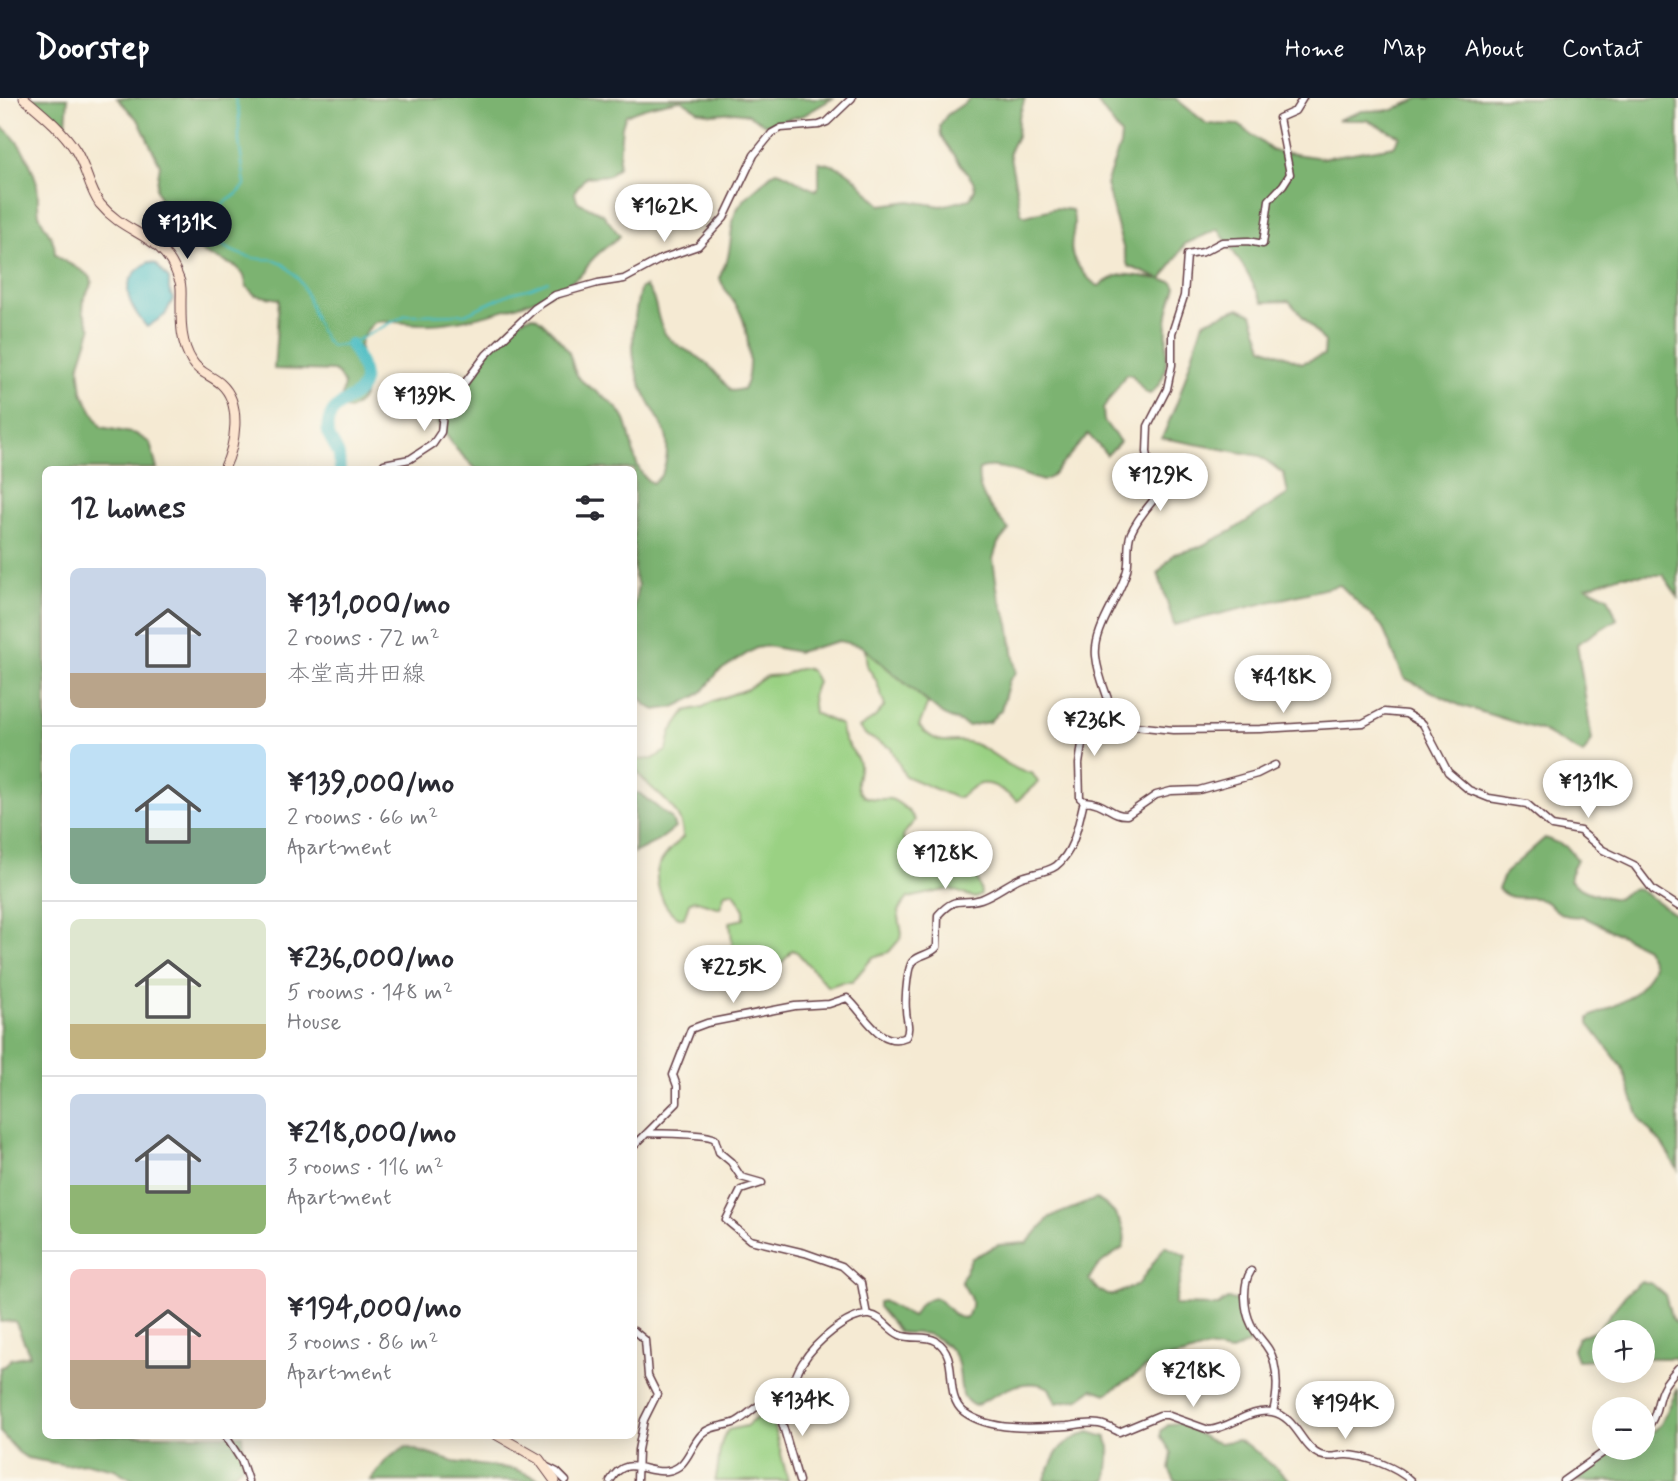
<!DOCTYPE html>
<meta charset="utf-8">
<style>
:root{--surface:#fff;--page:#f2f2f3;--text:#2b2b33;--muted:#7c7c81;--line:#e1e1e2;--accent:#111827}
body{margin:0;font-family:Mynerve,"Klee One",sans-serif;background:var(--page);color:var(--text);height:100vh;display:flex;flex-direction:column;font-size:26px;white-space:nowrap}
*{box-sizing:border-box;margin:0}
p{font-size:23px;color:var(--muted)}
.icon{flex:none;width:38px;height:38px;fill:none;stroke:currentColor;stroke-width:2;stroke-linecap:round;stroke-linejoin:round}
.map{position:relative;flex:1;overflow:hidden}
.details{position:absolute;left:42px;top:368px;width:595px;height:973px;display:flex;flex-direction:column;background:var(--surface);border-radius:10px;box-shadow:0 4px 18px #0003}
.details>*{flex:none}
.buttons{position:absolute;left:1592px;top:1222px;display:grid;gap:14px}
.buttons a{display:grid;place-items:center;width:63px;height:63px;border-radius:50%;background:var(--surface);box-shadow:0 4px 18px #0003;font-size:35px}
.price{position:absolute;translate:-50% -60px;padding:0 16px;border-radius:24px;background:#fff;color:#222;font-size:23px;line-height:46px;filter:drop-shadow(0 2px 4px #0008)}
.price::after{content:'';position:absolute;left:50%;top:42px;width:21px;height:16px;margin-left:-10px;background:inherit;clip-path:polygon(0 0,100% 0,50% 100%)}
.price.on{background:var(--accent);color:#fff}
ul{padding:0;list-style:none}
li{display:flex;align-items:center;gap:21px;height:175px;padding:0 28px}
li+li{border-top:2px solid var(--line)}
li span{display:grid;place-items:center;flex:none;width:196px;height:140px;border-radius:10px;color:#555}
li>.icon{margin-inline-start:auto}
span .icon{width:84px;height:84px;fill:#fffc;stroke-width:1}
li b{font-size:30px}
h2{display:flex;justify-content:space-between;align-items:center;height:84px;padding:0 28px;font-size:30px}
header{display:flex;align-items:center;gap:42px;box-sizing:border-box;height:98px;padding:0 35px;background:var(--accent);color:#fff}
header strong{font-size:33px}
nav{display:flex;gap:38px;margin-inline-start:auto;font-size:24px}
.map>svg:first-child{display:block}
.green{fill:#9ad183;stroke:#727857;stroke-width:2}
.forest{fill:#7bb371;stroke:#62694e;stroke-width:2}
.water{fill:#4ebdc3;stroke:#4c6e77;stroke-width:2}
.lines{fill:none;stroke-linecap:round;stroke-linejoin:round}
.stream{stroke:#4ebdc3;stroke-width:2}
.river{stroke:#4ebdc3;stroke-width:12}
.minor-casing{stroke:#643d44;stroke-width:9}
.secondary-casing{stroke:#643d44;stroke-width:11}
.minor{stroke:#fff;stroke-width:6}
.secondary{stroke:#fce5cf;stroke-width:9}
</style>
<header>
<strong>Doorstep</strong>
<nav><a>Home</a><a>Map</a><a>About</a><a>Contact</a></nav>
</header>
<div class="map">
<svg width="1678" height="1383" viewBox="0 0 1678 1383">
<rect width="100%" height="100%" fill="#fbf7ec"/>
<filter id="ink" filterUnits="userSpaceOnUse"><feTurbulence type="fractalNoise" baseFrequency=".0143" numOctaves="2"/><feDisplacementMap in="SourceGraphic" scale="14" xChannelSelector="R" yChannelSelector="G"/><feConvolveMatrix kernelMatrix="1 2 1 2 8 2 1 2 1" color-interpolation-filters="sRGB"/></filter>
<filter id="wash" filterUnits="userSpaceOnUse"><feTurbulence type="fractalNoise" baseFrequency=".00686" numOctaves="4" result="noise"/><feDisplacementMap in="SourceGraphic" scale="28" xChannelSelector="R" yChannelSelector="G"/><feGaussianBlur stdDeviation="1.57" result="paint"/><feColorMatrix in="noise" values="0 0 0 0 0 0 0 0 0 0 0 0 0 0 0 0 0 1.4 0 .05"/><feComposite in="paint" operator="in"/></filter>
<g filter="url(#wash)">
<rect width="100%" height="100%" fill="#f5ead3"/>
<path class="green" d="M 865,551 L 928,605 L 919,628 C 943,654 952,637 974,646 C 994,653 1011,674 1032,675 L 1038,684 L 1017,703 C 1002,692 988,678 970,691 C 964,695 963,699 956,700 L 905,678 L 891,650 L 867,638 L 859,630 L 874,620 L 885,608 L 876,582 L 867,568 Z
M 805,570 L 811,573 L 817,583 L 812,598 L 814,615 L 841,627 C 841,646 857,653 859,666 C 860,672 856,681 857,688 C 861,705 880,700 890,701 C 898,703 911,714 915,722 L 904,736 L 903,741 L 914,754 L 940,765 L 950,747 C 955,755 961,758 968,764 C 974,770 981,789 981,797 L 975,800 L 950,791 L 908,800 L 898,813 L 902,836 L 900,841 L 889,854 L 873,859 L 852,884 L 842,884 L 828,889 L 797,854 L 792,852 L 781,866 L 734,865 L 730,824 L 744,821 L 744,812 L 734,794 L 725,795 L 720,810 L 694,802 L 689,805 L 684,820 C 666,819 653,787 658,770 C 662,759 674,748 683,739 C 683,698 632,689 636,662 L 653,661 L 667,652 L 671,634 L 686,613 L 703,609 L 713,603 L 747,591 L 767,578 L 784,577 L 794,572 Z
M 763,1315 L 769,1316 L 772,1321 L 788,1383 L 715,1383 C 721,1365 716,1348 728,1332 L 746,1328 Z"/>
<path class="forest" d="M 29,0 L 68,0 L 66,28 L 62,31 Z
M 117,0 L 833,0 L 804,17 L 766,27 L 747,16 L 735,14 L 712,16 L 699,13 L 681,2 C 666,4 639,10 626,17 L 622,28 L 618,69 L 609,77 L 586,79 L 574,94 L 578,104 L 603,116 L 620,138 C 610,146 599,154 591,163 C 588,167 585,173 581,176 C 553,202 467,225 429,226 C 410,227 393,222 375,224 C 368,230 361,238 360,247 C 358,267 381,295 349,312 L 340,308 L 344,286 L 338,276 L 333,273 L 274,271 L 279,201 L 255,197 L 247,189 L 244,178 L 237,169 L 204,155 L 195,148 L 176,118 L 160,101 L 156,91 L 160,67 L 139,23 Z
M 972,0 L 1025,0 L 1018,22 L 1017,38 L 1009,54 L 1021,115 L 1026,118 L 1055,110 L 1072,112 C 1080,138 1060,147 1082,173 C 1088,179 1091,185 1099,188 C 1126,169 1131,179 1160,181 L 1128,168 L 1106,86 L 1120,47 L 1121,37 L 1094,0 L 1175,0 L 1207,26 L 1239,27 L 1273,53 L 1323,60 L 1394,48 L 1400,38 L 1367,22 L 1338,22 L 1362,13 L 1393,12 L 1420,0 L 1678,0 L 1678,499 L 1663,477 L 1621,477 L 1587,489 L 1608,499 L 1617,521 L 1577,546 L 1592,643 L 1583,656 L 1540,632 L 1459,607 L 1404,580 L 1382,528 L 1340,487 L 1174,527 L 1158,475 L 1174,456 L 1197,450 L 1230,434 L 1288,396 L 1284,376 L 1260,358 L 1162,340 L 1178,302 L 1203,224 L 1239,210 L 1252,216 L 1263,249 L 1302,265 L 1324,257 L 1325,244 L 1289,203 L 1263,204 L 1243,168 L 1218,131 L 1185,146 L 1162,182 L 1173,184 L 1176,189 C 1173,198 1169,208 1168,217 C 1163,244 1175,277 1150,296 L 1145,294 L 1132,277 L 1126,276 L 1103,311 L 1104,323 L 1120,344 L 1107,357 L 1088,336 L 1052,378 L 1043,383 C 1024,378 997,363 979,371 C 975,396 994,414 1009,432 L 998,445 L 993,461 L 998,496 L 1009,526 L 1016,574 L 1009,583 L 1001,612 L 989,624 L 968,628 L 943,617 L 861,548 L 839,543 L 798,554 L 767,548 L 756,550 L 718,574 L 705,591 L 695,599 L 675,609 L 655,612 L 646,607 L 634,591 L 634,509 L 638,487 L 634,478 L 634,371 L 476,371 L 457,352 L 434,320 L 433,315 C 440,305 450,301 457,293 C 476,272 504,220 534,218 C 542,222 563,245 568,253 C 573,262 572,274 581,282 C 595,295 616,303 625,322 C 633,340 632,375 652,385 C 666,380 668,355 667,342 C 665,328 654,314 648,302 C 642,291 636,274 634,261 C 631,242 636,210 640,191 L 645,188 C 660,202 654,221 666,237 C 677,251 694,253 706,265 C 716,273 722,284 732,293 L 743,291 C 754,276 748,230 740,214 C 734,202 723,192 720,180 C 721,172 726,167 728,159 C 736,119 725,116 760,87 C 766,82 770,76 777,73 C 792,77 801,88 816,92 L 819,88 L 819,64 C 856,70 856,85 881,107 L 910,103 L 941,108 L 970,101 L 975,91 L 974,85 L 941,38 L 940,27 L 947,17 Z
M 0,28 C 18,38 30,63 36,82 C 39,93 37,105 39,116 C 44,132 55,137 55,156 C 64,166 80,168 91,180 L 92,185 L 84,201 L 83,212 L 91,231 L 79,269 L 82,294 L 101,329 L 136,336 L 150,345 L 157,371 L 46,371 L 46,1337 L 242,1337 L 244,1366 L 235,1374 L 219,1381 L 135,1383 L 114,1371 L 87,1365 L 65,1367 L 27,1360 L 18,1354 L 0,1334 L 0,1269 L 5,1268 L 11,1261 L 30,1257 L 15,1223 L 0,1224 Z
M 634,695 L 639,695 L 671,720 L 675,730 L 658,743 L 634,755 Z
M 1545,740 L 1567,749 L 1577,761 L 1570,777 L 1570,782 C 1583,795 1600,798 1617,801 C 1623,797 1630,790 1636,790 C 1640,790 1670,814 1678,818 L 1678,1072 L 1662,1046 L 1640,1022 L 1622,969 L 1589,926 L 1589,920 L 1594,917 C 1622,905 1641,898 1653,867 L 1646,850 L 1582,818 C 1553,822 1555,803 1536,800 C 1521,798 1510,803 1498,791 L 1505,775 Z
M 1096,1101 C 1113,1109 1130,1130 1123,1150 C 1110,1159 1095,1166 1089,1182 L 1097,1191 L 1107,1197 L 1113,1197 L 1138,1187 L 1165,1148 L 1186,1158 L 1174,1207 L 1218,1208 L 1227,1201 L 1238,1202 L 1250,1245 L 1230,1254 L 1207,1250 L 1185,1257 L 1157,1263 L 1106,1296 L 1093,1291 L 1079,1301 L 1056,1305 L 1049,1290 C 1024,1276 996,1297 975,1308 C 952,1298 966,1273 953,1255 C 950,1249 938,1241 932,1238 C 921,1232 910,1237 899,1234 L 878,1209 L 878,1204 L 883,1203 L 912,1219 C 919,1207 921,1201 936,1200 C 947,1205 954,1224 967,1219 C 976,1202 969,1198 961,1183 L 971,1161 L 976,1158 L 998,1147 L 1027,1145 L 1050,1119 Z
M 1641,1183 L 1652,1186 L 1665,1197 L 1671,1219 L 1678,1228 L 1678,1268 L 1676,1260 L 1643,1260 L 1643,1234 L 1605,1234 L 1605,1261 L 1577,1262 L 1573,1251 L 1578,1240 L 1599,1230 L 1627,1195 Z
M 1678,1290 L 1678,1383 L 1576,1383 C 1587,1376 1594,1367 1604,1360 C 1610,1355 1635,1349 1643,1349 L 1643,1343 L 1661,1326 Z
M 1181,1325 L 1209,1342 L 1220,1345 L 1237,1342 L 1248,1347 L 1291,1383 L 1175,1383 L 1169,1371 L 1172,1355 L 1161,1339 L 1161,1333 L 1169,1326 Z
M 1089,1334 L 1106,1339 L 1110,1349 L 1107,1383 L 1044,1383 C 1058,1351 1056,1347 1089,1334 Z
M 406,1349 L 454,1364 L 514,1371 L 545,1383 L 370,1383 L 387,1361 Z"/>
<path class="water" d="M 149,164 L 156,166 L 169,181 L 169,192 L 173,201 L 165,217 L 147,229 C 127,206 116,183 149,164 Z"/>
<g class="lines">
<path class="stream" d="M 235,0 L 239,16 L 239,43 L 245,87 C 234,106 203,107 205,132 C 216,148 243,160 262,161 C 267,162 273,160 278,163 C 282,165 287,169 291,173 C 313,192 310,228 331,248 L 350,246 L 406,217 L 465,216 L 511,195 L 531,190 L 548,183"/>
<path class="river" d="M 340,371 C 339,366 340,360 338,355 C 334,344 325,338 328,325 C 335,290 389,309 350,246"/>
</g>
</g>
<g filter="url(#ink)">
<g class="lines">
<g class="minor-casing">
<path id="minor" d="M 381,371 L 384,366 L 410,361 L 433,346 L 441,334 L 443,316 L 464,286 L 486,257 L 535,210 L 555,197 L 598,185 L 624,181 L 661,161 L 698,148 L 724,120 L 754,57 L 772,35 L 781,30 L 819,27 L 827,24 L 852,0
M 1115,626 C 1111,602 1098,582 1096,558 C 1093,531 1120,500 1127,472 C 1130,460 1126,447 1131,435 C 1137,421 1147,410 1156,399 L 1147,354 L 1148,328 L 1167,291 L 1172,267 L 1172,235 L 1184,198 L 1187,157 L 1203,154 L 1222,144 L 1248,143 L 1263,146 L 1269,102 L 1283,87 L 1290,76 L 1279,20 L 1295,13 L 1303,0
M 1084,703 C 1106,704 1111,718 1127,717 L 1156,697 L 1171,693 L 1199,692 L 1257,676 L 1275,667
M 647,1035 C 661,1036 707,1035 715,1041 L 719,1054 L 731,1064 L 741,1079 L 762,1085 L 741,1092 L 726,1122 L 750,1142 L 805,1155 L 842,1168 L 861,1185 L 867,1217
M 634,1048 L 677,1005 L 677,988 L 673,977 L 691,931 L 707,925 L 795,908 L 829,906 L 847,900 C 864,914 879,951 906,939 C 911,929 906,922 906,912 C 905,903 907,868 913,863 C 920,856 931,857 937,849 L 938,817 C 957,796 960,808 981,801 C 995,796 1007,786 1020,780 C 1031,775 1046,775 1056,768 C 1075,753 1078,725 1084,703 L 1080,700 L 1079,666 L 1082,646 L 1102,627 L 1115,626 L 1173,632 L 1260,631 L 1363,625 L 1384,614 L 1406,616 L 1423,626 L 1448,674 L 1469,692 L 1489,700 L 1527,706 L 1552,728 L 1580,733 L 1603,752 L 1634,767 L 1653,792 L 1678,808
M 1251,1173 C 1242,1186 1244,1212 1251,1226 C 1257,1240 1270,1247 1274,1264 C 1278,1280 1277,1298 1273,1314
M 634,1233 L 645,1242 L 648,1278 L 657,1296 L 644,1322 L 638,1352 L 637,1383
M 776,1304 L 799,1383
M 1643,1333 C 1659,1321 1655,1303 1664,1288 C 1668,1281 1673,1276 1678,1270
M 225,1337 L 241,1362 L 248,1383
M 547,1369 L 557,1374 L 566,1383
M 610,1383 C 627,1355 644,1376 667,1373 C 688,1370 689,1349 702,1336 C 712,1327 724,1329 736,1324 C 744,1320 750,1313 758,1308 C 764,1305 772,1306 778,1303 C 793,1295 794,1277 803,1264 C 814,1246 848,1215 870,1217 C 883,1219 888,1232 900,1237 C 912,1242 925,1237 936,1243 C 961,1258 942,1297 964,1314 C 991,1334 1036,1330 1067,1328 C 1077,1327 1090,1324 1099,1326 C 1106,1327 1113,1331 1119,1334 L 1160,1317 L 1167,1317 L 1209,1332 C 1231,1330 1250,1310 1272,1314 C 1296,1318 1302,1350 1320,1357 C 1330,1361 1336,1357 1346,1357 C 1365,1357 1398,1370 1411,1383
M 1563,1383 L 1604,1354 L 1615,1349"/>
</g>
<g class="secondary-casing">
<path id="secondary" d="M 24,0 C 43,16 63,32 76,53 C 86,69 89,91 100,106 C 127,139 163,134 179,181 C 182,187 181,195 181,202 C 181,223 180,244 192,263 C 199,275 211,277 221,286 C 243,306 235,348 224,371
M 497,1337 L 539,1361 L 555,1383"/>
</g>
<use href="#minor" class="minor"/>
<use href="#secondary" class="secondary"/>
</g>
</g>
</svg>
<div class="buttons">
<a>+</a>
<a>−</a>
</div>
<b class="price" style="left:664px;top:146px">¥162K</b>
<b class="price on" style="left:187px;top:163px">¥131K</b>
<b class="price" style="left:424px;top:335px">¥139K</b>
<b class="price" style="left:1160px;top:415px">¥129K</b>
<b class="price" style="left:1283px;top:617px">¥418K</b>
<b class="price" style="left:1094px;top:660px">¥236K</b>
<b class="price" style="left:1588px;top:722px">¥131K</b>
<b class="price" style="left:945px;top:793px">¥128K</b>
<b class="price" style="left:733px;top:907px">¥225K</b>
<b class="price" style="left:1193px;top:1311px">¥218K</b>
<b class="price" style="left:802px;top:1340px">¥134K</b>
<b class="price" style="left:1345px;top:1343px">¥194K</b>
<section class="details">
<h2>12 homes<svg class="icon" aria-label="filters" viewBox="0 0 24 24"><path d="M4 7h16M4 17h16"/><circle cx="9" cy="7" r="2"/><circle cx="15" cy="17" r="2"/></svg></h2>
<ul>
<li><span style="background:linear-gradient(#c9d6e8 75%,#b9a48a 0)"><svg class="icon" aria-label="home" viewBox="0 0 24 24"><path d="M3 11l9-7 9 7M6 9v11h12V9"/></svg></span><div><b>¥131,000/mo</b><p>2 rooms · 72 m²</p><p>本堂高井田線</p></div></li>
<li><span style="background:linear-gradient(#bfe0f5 60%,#7fa58c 0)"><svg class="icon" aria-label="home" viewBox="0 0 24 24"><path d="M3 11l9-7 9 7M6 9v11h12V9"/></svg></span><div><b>¥139,000/mo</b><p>2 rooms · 66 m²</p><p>Apartment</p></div></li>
<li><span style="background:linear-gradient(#dfe7d0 75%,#c2b280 0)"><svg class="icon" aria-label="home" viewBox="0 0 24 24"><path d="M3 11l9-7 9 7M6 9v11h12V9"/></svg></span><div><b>¥236,000/mo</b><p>5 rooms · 148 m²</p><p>House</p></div></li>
<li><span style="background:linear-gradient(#c9d6e8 65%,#8fb573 0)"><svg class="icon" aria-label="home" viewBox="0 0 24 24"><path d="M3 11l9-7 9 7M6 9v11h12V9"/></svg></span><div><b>¥218,000/mo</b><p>3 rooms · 116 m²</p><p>Apartment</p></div></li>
<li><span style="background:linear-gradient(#f6c9c9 65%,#b9a48a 0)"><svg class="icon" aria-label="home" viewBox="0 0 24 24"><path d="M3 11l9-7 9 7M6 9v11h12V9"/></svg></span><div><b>¥194,000/mo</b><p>3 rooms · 86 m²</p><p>Apartment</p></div></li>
</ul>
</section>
</div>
